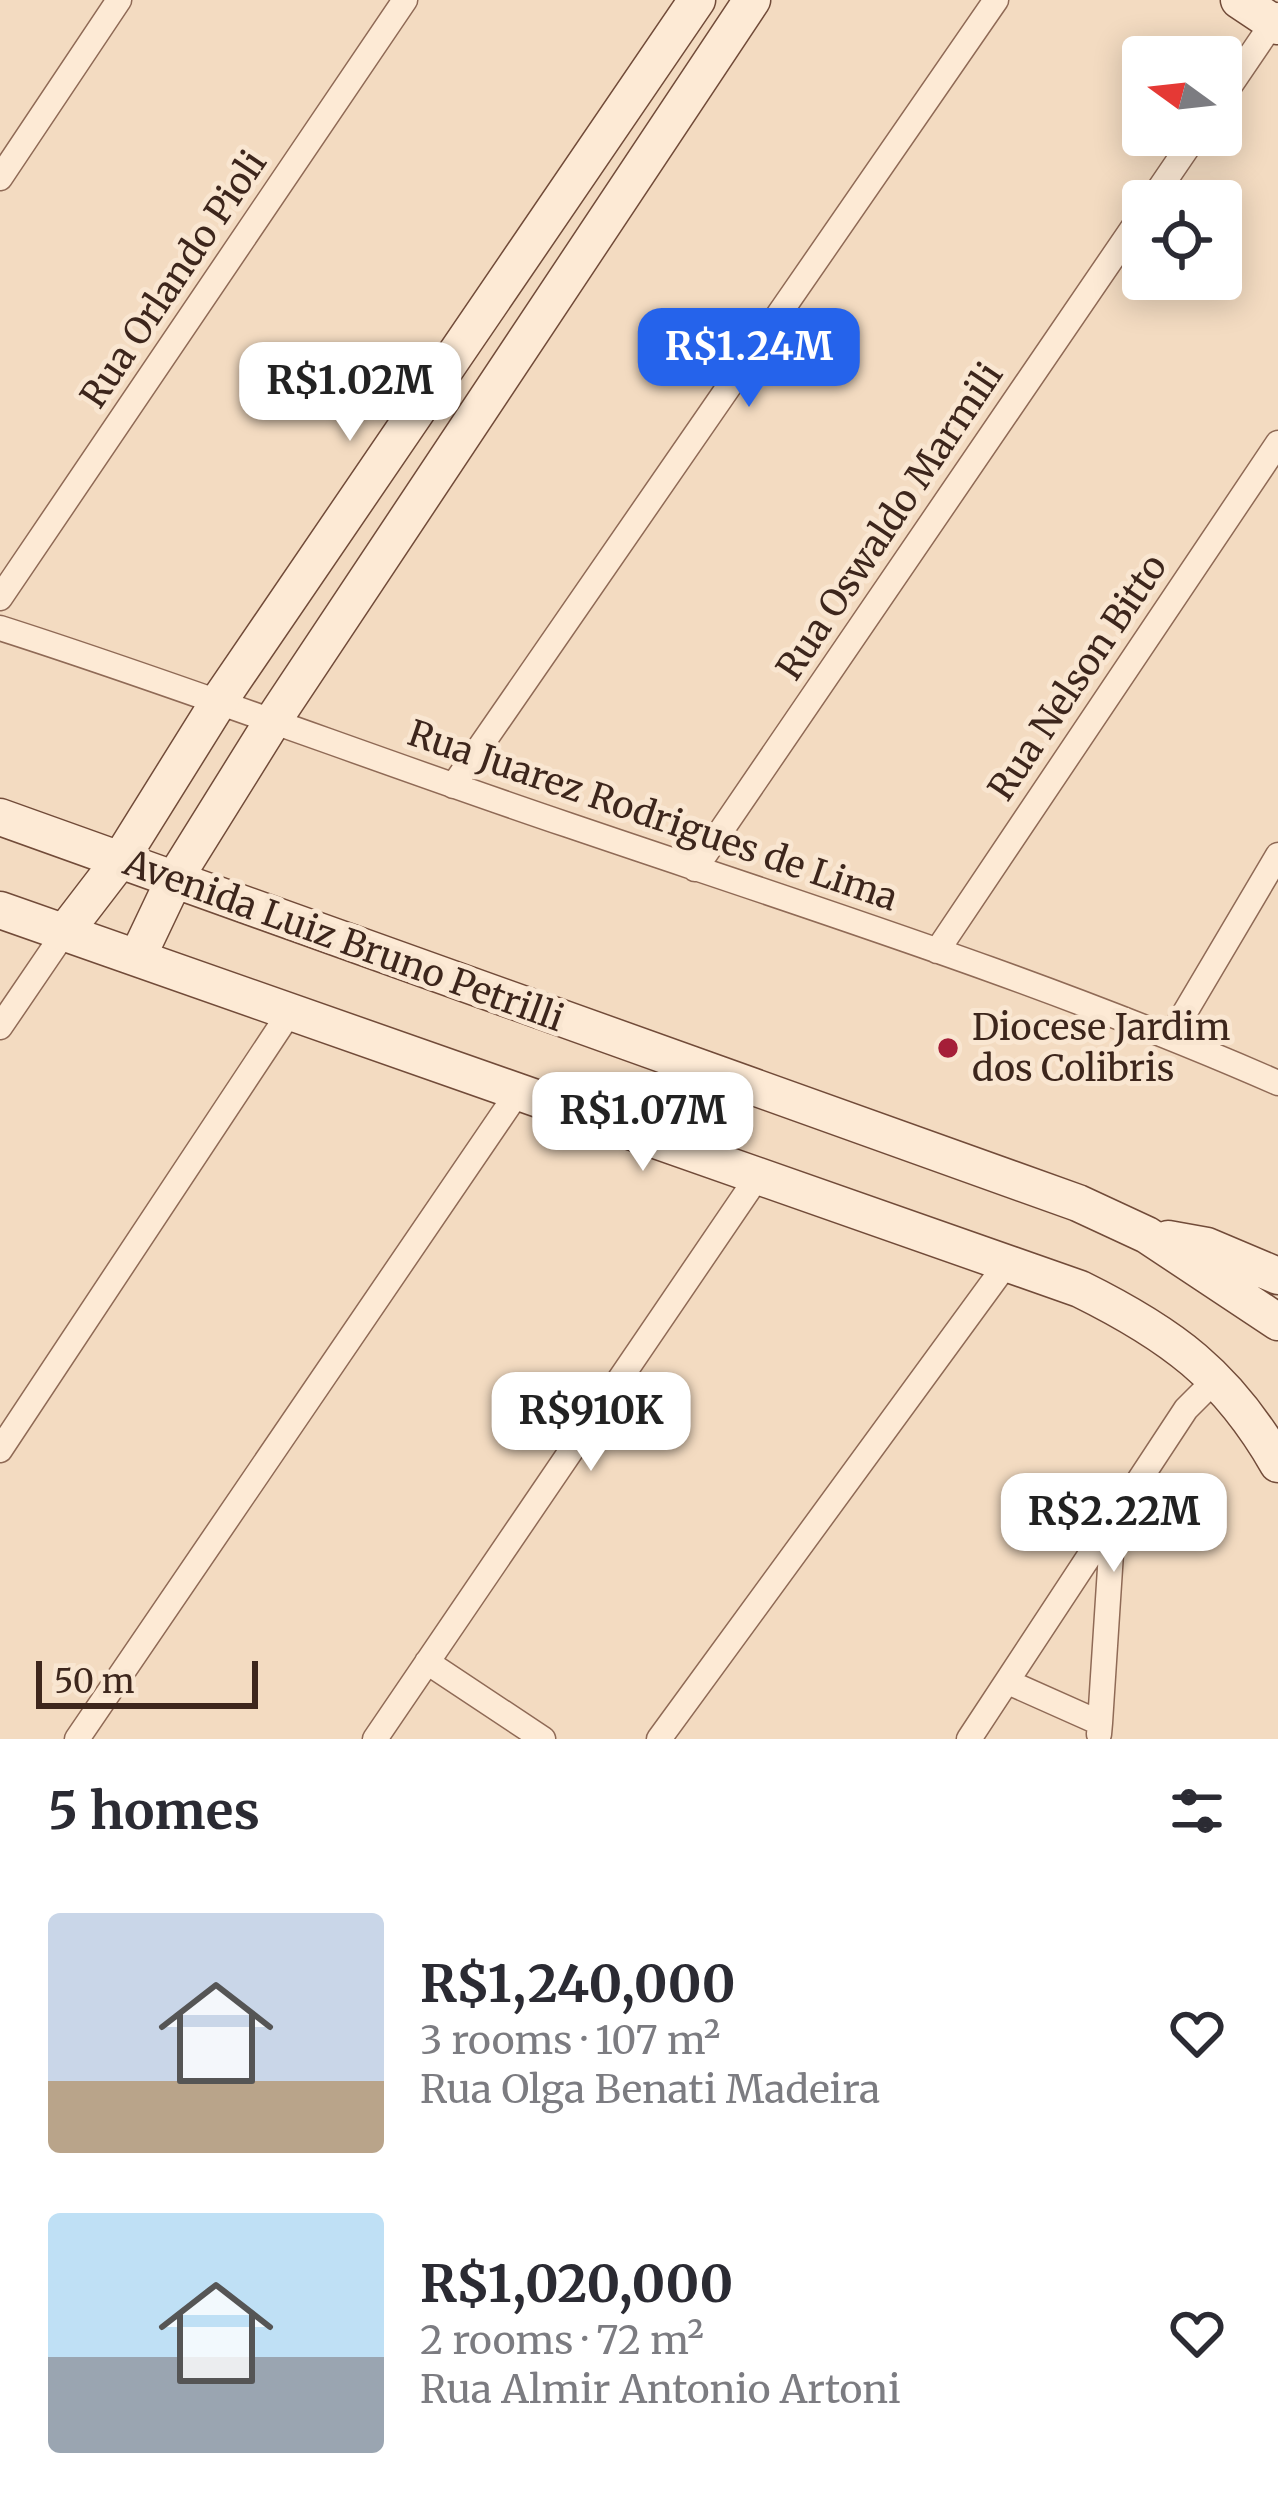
<!DOCTYPE html>
<meta charset="utf-8">
<style>
:root{--surface:#fff;--page:#f7f7f7;--text:#2b2b33;--muted:#7c7c81;--accent:#2563eb}
body{margin:0;font-family:Merriweather,serif;background:var(--page);color:var(--text);height:100vh;display:flex;flex-direction:column;font-size:45px;white-space:nowrap}
*{box-sizing:border-box;margin:0}
p{font-size:39px;color:var(--muted)}
.icon{flex:none;width:66px;height:66px;fill:none;stroke:currentColor;stroke-width:2;stroke-linecap:round;stroke-linejoin:round}
.map{position:relative;height:1739px;overflow:hidden}
.drawer{display:flex;flex-direction:column;background:var(--surface);flex:1}
.drawer>*{flex:none}
.needle{width:78px;rotate:285deg}
.fabs{position:absolute;left:1122px;top:36px;display:grid;gap:24px}
.fabs a{display:grid;place-items:center;width:120px;height:120px;border-radius:12px;background:var(--surface);box-shadow:0 6px 30px #0003;font-size:60px}
.scale{position:absolute;left:36px;bottom:30px;width:222px;box-sizing:border-box;padding-left:12px;border:6px solid #3d261c;border-top:0;font-size:33px;line-height:42px;white-space:nowrap;color:#3d261c;-webkit-text-stroke:9px #f9e6d1;paint-order:stroke}
.price{position:absolute;translate:-50% -102px;padding:0 27px;border-radius:24px;background:#fff;color:#222;font-size:39px;line-height:78px;filter:drop-shadow(0 3px 6px #0008)}
.price::after{content:'';position:absolute;left:50%;top:72px;width:36px;height:27px;margin-left:-18px;background:inherit;clip-path:polygon(0 0,100% 0,50% 100%)}
.price.selected{background:var(--accent);color:#fff}
ul{padding:0;list-style:none}
li{display:flex;align-items:center;gap:36px;height:300px;padding:0 48px}
li span{display:grid;place-items:center;flex:none;width:336px;height:240px;border-radius:12px;color:#555}
li>.icon{margin-inline-start:auto}
span .icon{width:144px;height:144px;fill:#fffc;stroke-width:1}
li b{font-size:51px}
h2{display:flex;justify-content:space-between;align-items:center;height:144px;padding:0 48px;font-size:51px}
.map>svg:first-child{display:block}
.lines{fill:none;stroke-linecap:round;stroke-linejoin:round}
.street-casing{stroke:#8f6a56;stroke-width:27}
.secondary-casing{stroke:#714b39;stroke-width:39}
.street{stroke:#fdead5;stroke-width:24}
.secondary{stroke:#fdead5;stroke-width:36}
.poi-dot{fill:#a51e38;stroke:#f9e6d1;stroke-width:4.5}
.labels{text-anchor:middle;stroke-width:10;stroke-linejoin:round;paint-order:stroke}
.street-label{font-size:36px;fill:#3d261c;stroke:#f9e6d1}
.poi-label{font-size:36px;fill:#3d261c;stroke:#f9e6d1;text-anchor:start}
</style>
<div class="map">
<svg width="1278" height="1739" viewBox="0 0 1278 1739">
<rect width="100%" height="100%" fill="#f3dbc1"/>
<g class="lines">
<g class="street-casing">
<path id="street" d="M 1221,99 L 1278,15
M 0,178 L 119,0
M 1151,201 L 1196,135
M 0,598 L 405,0
M 0,628 C 191,689 378,761 568,825 C 806,906 1048,982 1278,1083
M 453,786 L 996,0
M 695,869 L 1143,213
M 937,951 L 1278,443
M 0,1027 L 64,933
M 1171,1036 L 1278,855
M 0,1450 L 290,1012
M 427,1662 L 543,1739
M 1008,1682 L 1100,1723 L 1099,1734
M 1100,1723 L 1113,1522
M 77,1739 L 518,1092
M 375,1739 L 758,1176
M 659,1739 L 1007,1263
M 969,1739 L 1186,1409 L 1218,1377"/>
</g>
<g class="secondary-casing">
<path id="secondary" d="M 1239,0 L 1278,26
M 0,817 L 1078,1203 L 1147,1235 L 1278,1322
M 0,910 L 1080,1289 C 1171,1334 1227,1375 1278,1464
M 64,933 L 120,860 L 221,698 L 697,0
M 137,958 L 175,878 L 274,719 L 752,0
M 657,1140 L 691,1065
M 1168,1239 L 1207,1246 L 1278,1276"/>
</g>
<use href="#street" class="street"/>
<use href="#secondary" class="secondary"/>
</g>
<circle class="poi-dot" cx="948" cy="1048" r="12"/>
<g class="labels">
<g class="street-label">
<text transform="translate(173 279) rotate(-56)" y="13">Rua Orlando Pioli</text>
<text transform="translate(889 521) rotate(-56)" y="13">Rua Oswaldo Marmili</text>
<text transform="translate(1077 677) rotate(-56)" y="13">Rua Nelson Bitto</text>
<text transform="translate(653 815) rotate(19)" y="13">Rua Juarez Rodrigues de Lima</text>
<text transform="translate(344 940) rotate(20)" y="13">Avenida Luiz Bruno Petrilli</text>
</g>
<g class="poi-label">
<text x="972" y="1040">Diocese Jardim<tspan x="972" dy="41">dos Colibris</tspan></text>
</g>
</g>
</svg>
<div class="fabs">
<a><svg class="needle" viewBox="-14 -14 28 28"><path d="M0-13l5 13h-10z" fill="#e53935"/><path d="M0 13l5-13h-10z" fill="#7c7c81"/></svg></a>
<a><svg class="icon" aria-label="locate" viewBox="0 0 24 24"><circle cx="12" cy="12" r="6"/><path d="M12 2v4M12 18v4M2 12h4M18 12h4"/></svg></a>
</div>
<div class="scale">50 m</div>
<b class="price selected" style="left:749px;top:410px">R$1.24M</b>
<b class="price" style="left:350px;top:444px">R$1.02M</b>
<b class="price" style="left:643px;top:1174px">R$1.07M</b>
<b class="price" style="left:591px;top:1474px">R$910K</b>
<b class="price" style="left:1114px;top:1575px">R$2.22M</b>
</div>
<section class="drawer">
<h2>5 homes<svg class="icon" aria-label="filters" viewBox="0 0 24 24"><path d="M4 7h16M4 17h16"/><circle cx="9" cy="7" r="2"/><circle cx="15" cy="17" r="2"/></svg></h2>
<ul>
<li><span style="background:linear-gradient(#c9d6e8 70%,#b9a48a 0)"><svg class="icon" aria-label="home" viewBox="0 0 24 24"><path d="M3 11l9-7 9 7M6 9v11h12V9"/></svg></span><div><b>R$1,240,000</b><p>3 rooms · 107 m²</p><p>Rua Olga Benati Madeira</p></div><svg class="icon" aria-label="heart" viewBox="0 0 24 24"><path d="M12 20l-8-8c-3-5 5-10 8-4 3-6 11-1 8 4z"/></svg></li>
<li><span style="background:linear-gradient(#bfe0f5 60%,#9aa5b1 0)"><svg class="icon" aria-label="home" viewBox="0 0 24 24"><path d="M3 11l9-7 9 7M6 9v11h12V9"/></svg></span><div><b>R$1,020,000</b><p>2 rooms · 72 m²</p><p>Rua Almir Antonio Artoni</p></div><svg class="icon" aria-label="heart" viewBox="0 0 24 24"><path d="M12 20l-8-8c-3-5 5-10 8-4 3-6 11-1 8 4z"/></svg></li>
</ul>
</section>
